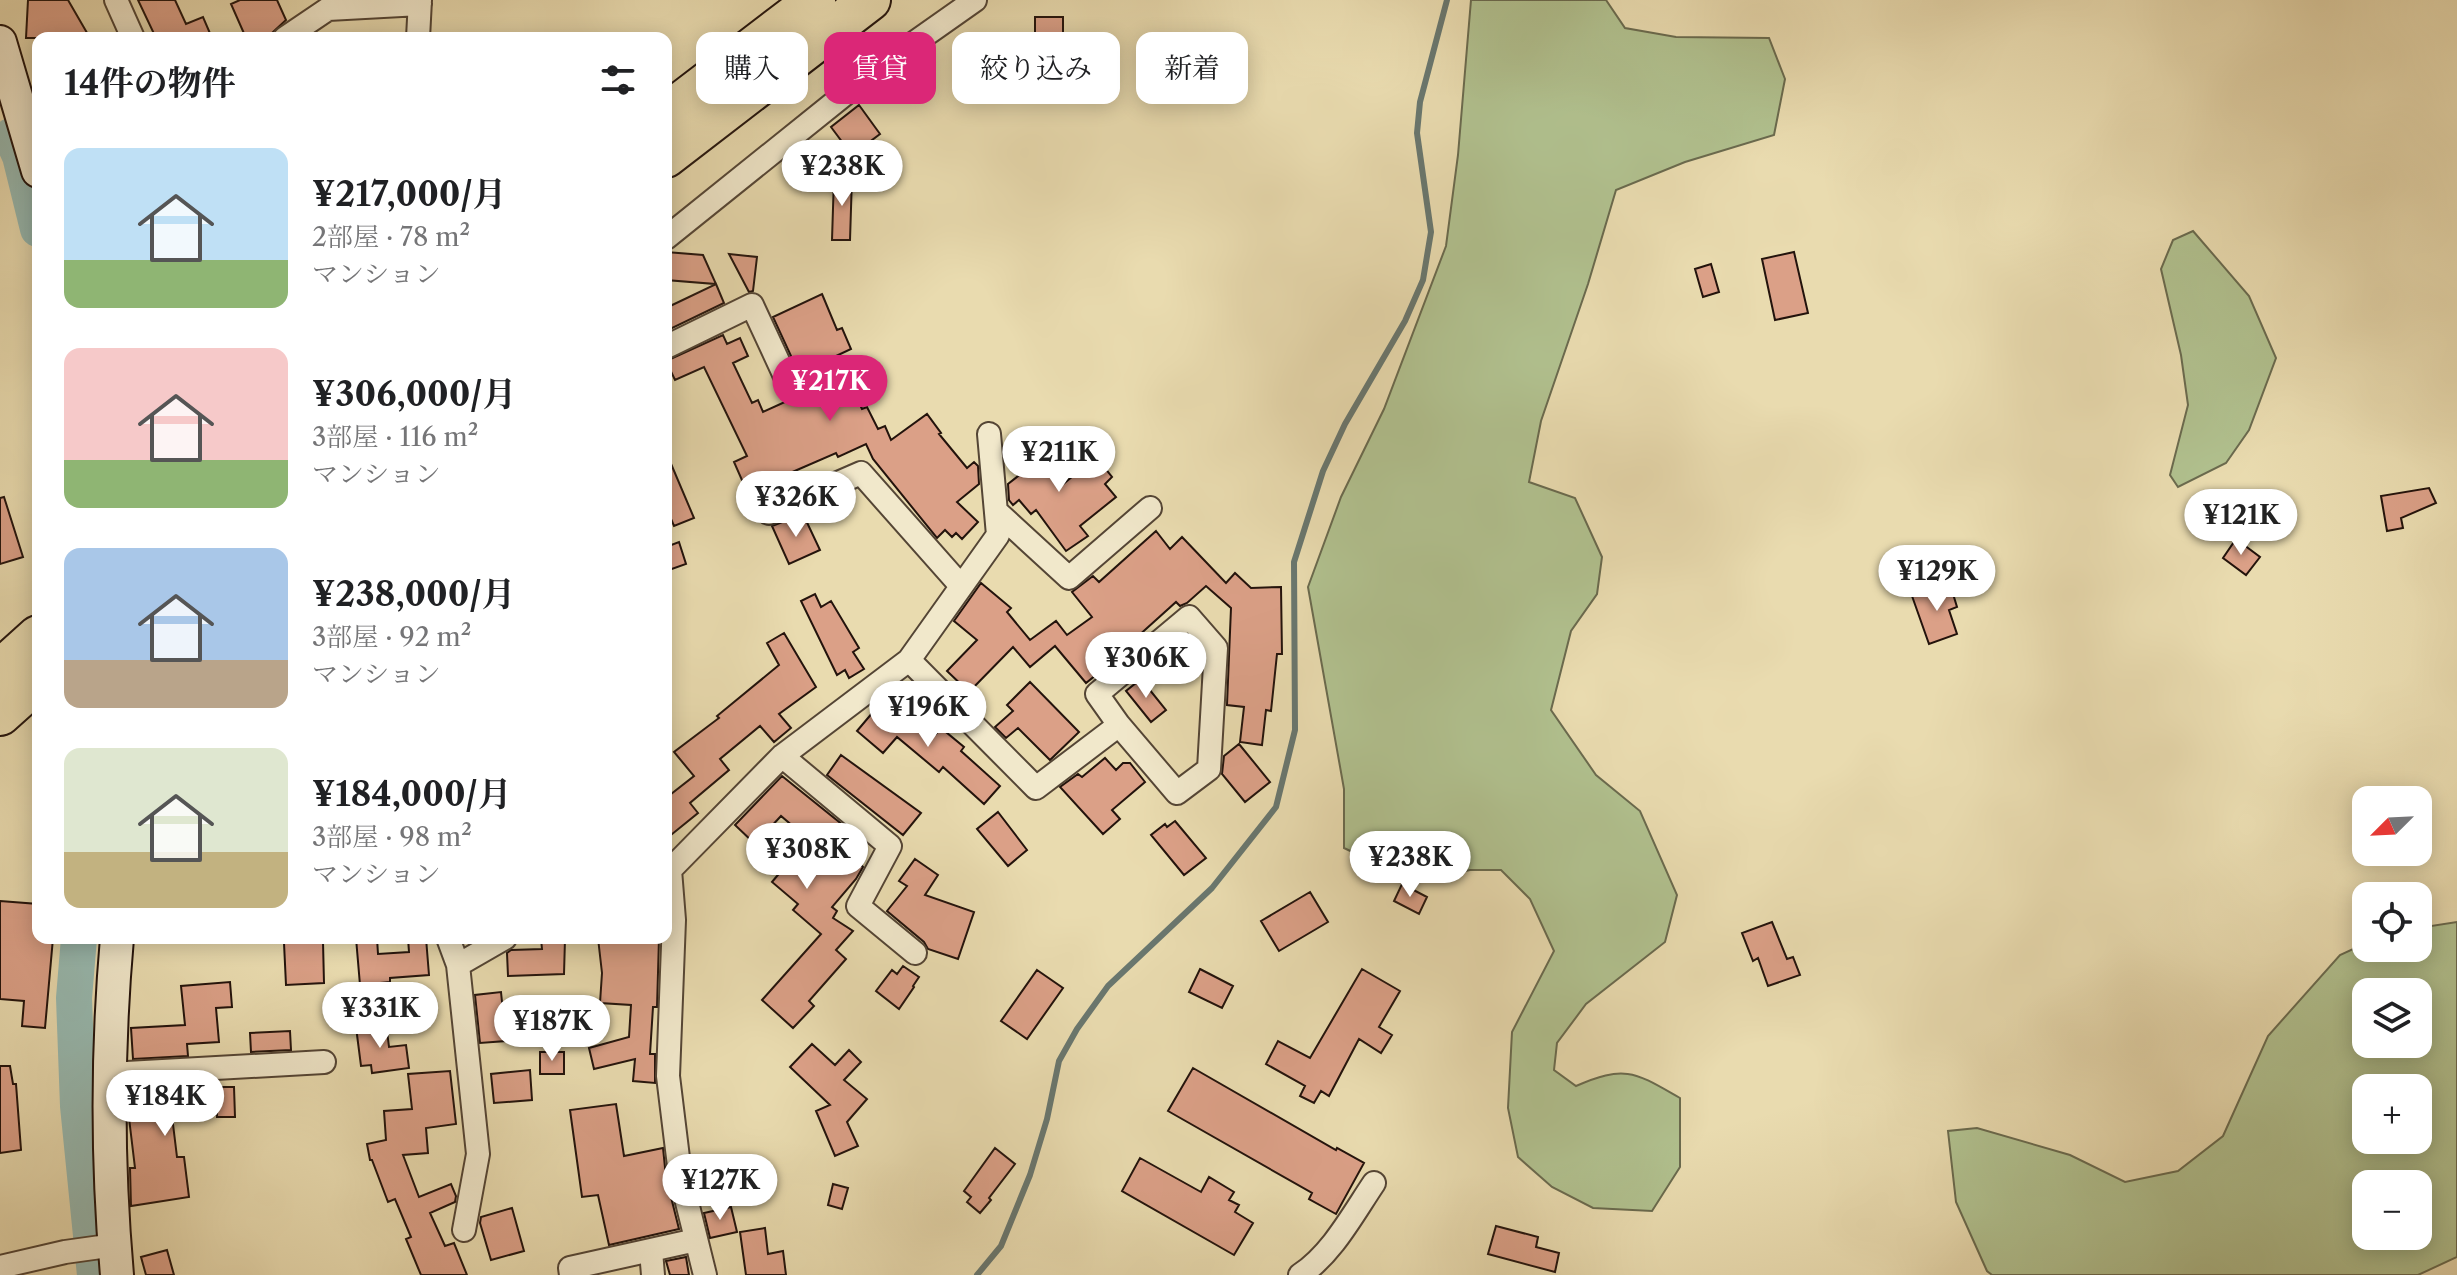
<!DOCTYPE html>
<html lang="ja">
<meta charset="utf-8">
<style>
:root{--surface:#fff;--page:#f2f2f2;--text:#202124;--muted:#757577;--accent:#db2777}
body{margin:0;font-family:"Libre Caslon Text","Noto Serif JP",serif;background:var(--page);color:var(--text);height:100vh;display:flex;flex-direction:column;font-size:30px;white-space:nowrap}
*{box-sizing:border-box;margin:0}
p{font-size:26px;color:var(--muted)}
.icon{flex:none;width:44px;height:44px;fill:none;stroke:currentColor;stroke-width:2;stroke-linecap:round;stroke-linejoin:round}
.map{position:relative;flex:1;overflow:hidden}
.drawer{position:absolute;left:32px;top:32px;width:640px;height:912px;display:flex;flex-direction:column;background:var(--surface);border-radius:16px;box-shadow:0 4px 20px #0003}
.drawer>*{flex:none}
.hud{position:absolute;left:696px;top:32px;width:760px;height:72px;display:flex;gap:16px}
.needle{width:52px;rotate:246deg}
.controls{position:absolute;left:2352px;top:786px;display:grid;gap:16px}
.controls a{display:grid;place-items:center;width:80px;height:80px;border-radius:16px;background:var(--surface);box-shadow:0 4px 20px #0003;font-size:40px}
.price{position:absolute;translate:-50% -68px;padding:0 18px;border-radius:28px;background:#fff;color:#222;font-size:26px;line-height:52px;filter:drop-shadow(0 2px 4px #0008)}
.price::after{content:'';position:absolute;left:50%;top:48px;width:24px;height:18px;margin-left:-12px;background:inherit;clip-path:polygon(0 0,100% 0,50% 100%)}
.price.selected{background:var(--accent);color:#fff}
ul{padding:0;list-style:none}
li{display:flex;align-items:center;gap:24px;height:200px;padding:0 32px}
li span{display:grid;place-items:center;flex:none;width:224px;height:160px;border-radius:16px;color:#555}
li>.icon{margin-inline-start:auto}
span .icon{width:96px;height:96px;fill:#fffc;stroke-width:1}
li b{font-size:34px}
h2{display:flex;justify-content:space-between;align-items:center;height:96px;padding:0 32px;font-size:34px}
.pill{padding:0 28px;border-radius:16px;background:var(--surface);box-shadow:0 4px 20px #0003;font-size:28px;line-height:72px}
.pill.selected{background:var(--accent);color:#fff}
.map>svg:first-child{display:block}
.green{fill:#b1c18f;stroke:#6a6a4e;stroke-width:2;fill-rule:evenodd}
.lines{fill:none;stroke-linecap:round;stroke-linejoin:round}
.stream{stroke:#69776f;stroke-width:6}
.river{stroke:#98bab1;stroke-width:36}
.building{fill:#dba087;stroke:#23130c;stroke-width:2}
.street-tunnel{stroke:#cbbd97;stroke-width:22;stroke-dasharray:22 11;stroke-linecap:butt}
.street-casing{stroke:#544535;stroke-width:26}
.secondary-casing{stroke:#23130c;stroke-width:36}
.highway-casing{stroke:#23130c;stroke-width:44}
.street{stroke:#f1e8cb;stroke-width:22}
.secondary{stroke:#f1e8cb;stroke-width:32}
.highway{stroke:#e9dbaf;stroke-width:40}
</style>
<div class="map">
<svg width="2457" height="1275" viewBox="0 0 2457 1275">
<rect width="100%" height="100%" fill="#e9dbaf"/>
<filter id="stains"><feTurbulence type="fractalNoise" baseFrequency=".0025" numOctaves="4"/><feColorMatrix values="0 0 0 0 .2 0 0 0 0 .09 0 0 0 0 .02 0 0 0 .5 -.17"/></filter>
<radialGradient id="worn" r=".72"><stop offset=".6" stop-color="#630" stop-opacity="0"/><stop offset="1" stop-color="#630" stop-opacity=".3"/></radialGradient>
<path class="green" d="M 1471,0 L 1606,0 L 1625,28 L 1676,37 L 1769,38 L 1785,79 L 1774,135 L 1685,162 L 1616,190 L 1588,284 L 1541,421 L 1529,482 L 1575,498 L 1602,557 L 1597,594 L 1571,631 L 1551,710 L 1596,775 L 1640,811 L 1677,895 L 1665,942 L 1586,1004 L 1557,1043 L 1554,1070 L 1576,1086 C 1626,1064 1636,1073 1680,1098 L 1680,1167 L 1652,1211 L 1593,1208 L 1552,1187 L 1518,1157 L 1508,1108 L 1512,1032 L 1554,951 L 1530,899 L 1501,870 L 1470,870 L 1416,882 L 1344,848 L 1344,789 L 1308,587 L 1341,497 L 1384,409 L 1446,246 L 1458,155 Z
M 2193,231 L 2249,296 L 2276,358 L 2249,430 L 2226,463 L 2178,487 L 2170,475 L 2188,405 L 2181,355 L 2161,269 L 2173,240 Z
M 2457,922 L 2457,1257 L 2418,1275 L 1992,1275 L 1987,1271 L 1956,1202 L 1948,1131 L 1977,1128 L 2070,1155 L 2125,1182 L 2178,1171 L 2223,1136 L 2268,1036 L 2340,955 L 2366,943 L 2366,948 L 2418,948 L 2418,928 ZM 2366,992 L 2418,992 L 2418,1044 L 2366,1044 ZM 2366,1088 L 2418,1088 L 2418,1140 L 2366,1140 ZM 2366,1184 L 2418,1184 L 2418,1236 L 2366,1236 Z"/>
<g class="lines">
<path class="stream" d="M 977,1275 L 1001,1246 L 1030,1175 L 1047,1119 L 1059,1061 L 1077,1029 L 1108,986 L 1212,888 L 1276,807 L 1295,730 L 1294,562 L 1323,471 L 1345,424 L 1405,321 L 1423,280 L 1431,232 L 1417,133 L 1420,102 L 1447,0"/>
<path class="river" d="M 11,136 L 20,156 L 38,229
M 79,938 L 74,998 L 78,1106 L 95,1275"/>
</g>
<path class="building" d="M 28,0 L 68,0 L 90,38 L 26,38 Z
M 138,0 L 175,0 L 186,24 L 203,17 L 212,38 L 156,38 Z
M 240,0 L 277,0 L 286,20 L 272,33 L 260,38 L 246,38 L 231,4 Z
M 1035,17 L 1063,17 L 1063,95 L 1035,95 Z
M 859,105 L 880,134 L 852,155 L 831,127 Z
M 834,177 L 852,177 L 850,240 L 832,240 Z
M 666,252 L 703,255 L 716,284 L 666,280 Z
M 1794,252 L 1808,313 L 1775,320 L 1762,259 Z
M 729,254 L 757,257 L 753,291 L 749,292 Z
M 1711,264 L 1719,292 L 1703,297 L 1695,269 Z
M 716,284 L 724,303 L 666,331 L 666,308 Z
M 822,294 L 837,330 L 842,328 L 851,349 L 836,356 L 862,409 L 867,407 L 878,429 L 885,426 L 891,440 L 927,414 L 941,433 L 939,434 L 967,468 L 974,462 L 978,466 L 979,484 L 957,502 L 978,522 L 962,539 L 956,533 L 952,537 L 945,530 L 937,538 L 873,459 L 866,444 L 838,457 L 836,453 L 774,480 L 767,484 L 772,494 L 752,503 L 734,462 L 747,456 L 704,367 L 675,380 L 666,361 L 723,335 L 727,344 L 740,338 L 748,356 L 733,363 L 752,403 L 758,400 L 763,412 L 787,401 L 797,399 L 802,394 L 803,382 L 773,317 Z
M 1027,438 L 1062,485 L 1096,457 L 1112,477 L 1105,484 L 1116,497 L 1080,526 L 1088,536 L 1066,551 L 1036,510 L 1031,514 L 1019,500 L 1013,505 L 1009,500 L 1008,484 L 1022,473 L 1007,453 Z
M 666,452 L 694,518 L 674,526 L 666,507 Z
M 2429,488 L 2436,503 L 2401,518 L 2403,528 L 2387,531 L 2381,496 Z
M 4,497 L 23,557 L 0,564 L 0,498 Z
M 803,514 L 820,550 L 789,564 L 772,526 Z
M 1156,531 L 1170,549 L 1182,537 L 1226,583 L 1235,573 L 1251,588 L 1281,587 L 1282,654 L 1277,654 L 1271,711 L 1266,710 L 1262,745 L 1240,742 L 1244,707 L 1227,705 L 1231,608 L 1206,586 L 1187,603 L 1180,606 L 1176,602 L 1126,647 L 1128,649 L 1086,683 L 1055,646 L 1030,667 L 1013,647 L 969,692 L 947,671 L 977,640 L 954,621 L 981,583 L 1011,608 L 1007,612 L 1030,640 L 1056,621 L 1067,635 L 1092,617 L 1072,592 L 1093,576 L 1099,582 Z
M 2236,539 L 2260,557 L 2246,575 L 2223,558 Z
M 679,542 L 686,564 L 666,571 L 666,547 Z
M 1950,584 L 1957,607 L 1949,610 L 1957,634 L 1929,644 L 1912,596 Z
M 815,594 L 821,607 L 831,601 L 859,648 L 853,652 L 864,669 L 849,678 L 845,670 L 837,675 L 801,601 Z
M 784,633 L 816,687 L 779,714 L 791,728 L 774,742 L 760,726 L 720,759 L 729,770 L 690,803 L 698,813 L 666,839 L 666,798 L 694,776 L 674,752 L 719,718 L 717,716 L 779,665 L 767,643 Z
M 1141,679 L 1166,710 L 1151,722 L 1126,691 Z
M 1030,682 L 1079,732 L 1050,760 L 1018,728 L 1006,738 L 995,727 L 1013,711 L 1007,705 Z
M 884,699 L 923,734 L 928,728 L 936,734 L 941,728 L 964,747 L 961,751 L 1000,786 L 984,804 L 943,767 L 939,772 L 897,737 L 883,753 L 857,731 Z
M 1239,744 L 1270,782 L 1245,802 L 1222,774 L 1224,756 Z
M 841,755 L 921,813 L 903,835 L 827,775 Z
M 1105,758 L 1116,770 L 1123,763 L 1130,763 L 1145,782 L 1112,810 L 1120,819 L 1103,834 L 1060,787 L 1078,774 L 1082,777 Z
M 782,776 L 849,830 L 837,844 L 863,867 L 856,879 L 832,907 L 837,911 L 833,918 L 853,931 L 836,950 L 846,959 L 809,1001 L 814,1006 L 793,1028 L 762,1000 L 821,934 L 793,910 L 798,904 L 772,882 L 808,839 L 781,816 L 755,844 L 735,825 Z
M 998,812 L 1027,850 L 1008,866 L 977,829 Z
M 1175,821 L 1206,858 L 1184,875 L 1151,835 L 1165,824 L 1167,827 Z
M 915,859 L 938,875 L 925,895 L 974,912 L 958,959 L 928,949 L 924,942 L 887,911 L 907,886 L 899,881 Z
M 1402,884 L 1427,897 L 1419,914 L 1394,901 Z
M 1310,892 L 1328,922 L 1279,951 L 1261,921 Z
M 0,901 L 38,904 L 38,938 L 53,938 L 45,1028 L 22,1026 L 24,1001 L 0,999 Z
M 1772,922 L 1787,959 L 1793,957 L 1800,975 L 1768,986 L 1758,958 L 1753,961 L 1742,933 Z
M 356,938 L 377,938 L 378,954 L 409,952 L 408,938 L 426,938 L 429,975 L 390,978 L 390,982 L 360,985 Z
M 598,938 L 659,938 L 657,1007 L 653,1007 L 650,1054 L 655,1054 L 655,1083 L 633,1081 L 635,1059 L 594,1069 L 589,1048 L 629,1037 L 631,1005 L 600,1003 L 602,973 Z
M 541,939 L 565,939 L 564,974 L 508,976 L 507,953 L 511,950 L 542,949 Z
M 323,942 L 324,983 L 286,985 L 284,943 Z
M 903,966 L 919,977 L 913,986 L 914,987 L 899,1009 L 876,991 L 892,970 L 897,974 Z
M 1200,969 L 1233,986 L 1222,1008 L 1189,992 Z
M 1362,969 L 1400,991 L 1379,1027 L 1392,1035 L 1381,1053 L 1359,1039 L 1329,1096 L 1321,1091 L 1314,1103 L 1300,1096 L 1305,1086 L 1266,1064 L 1278,1041 L 1310,1058 Z
M 1037,970 L 1063,988 L 1027,1039 L 1001,1021 Z
M 230,982 L 232,1007 L 216,1008 L 219,1042 L 187,1044 L 188,1056 L 133,1059 L 131,1028 L 185,1025 L 181,986 Z
M 501,992 L 506,1041 L 480,1043 L 475,995 Z
M 386,1023 L 389,1047 L 406,1045 L 409,1068 L 372,1073 L 371,1065 L 361,1066 L 356,1027 Z
M 290,1031 L 291,1050 L 251,1052 L 250,1033 Z
M 812,1044 L 835,1065 L 849,1050 L 861,1062 L 844,1080 L 867,1099 L 847,1122 L 858,1146 L 835,1156 L 816,1111 L 830,1105 L 790,1067 Z
M 540,1052 L 564,1052 L 564,1074 L 540,1074 Z
M 0,1066 L 10,1066 L 13,1084 L 16,1084 L 21,1150 L 0,1153 Z
M 1193,1068 L 1336,1150 L 1337,1148 L 1364,1163 L 1336,1214 L 1309,1199 L 1312,1193 L 1168,1111 Z
M 530,1070 L 532,1100 L 494,1103 L 491,1074 Z
M 450,1071 L 456,1124 L 426,1128 L 428,1153 L 403,1155 L 419,1197 L 451,1184 L 456,1196 L 455,1202 L 430,1213 L 445,1246 L 454,1243 L 467,1275 L 421,1275 L 406,1239 L 411,1237 L 395,1199 L 388,1202 L 372,1160 L 370,1160 L 367,1144 L 386,1140 L 384,1111 L 412,1109 L 408,1074 Z
M 173,1084 L 174,1095 L 216,1094 L 216,1087 L 234,1087 L 235,1117 L 217,1117 L 217,1114 L 172,1116 L 177,1157 L 184,1157 L 189,1197 L 131,1206 L 130,1168 L 135,1168 L 129,1118 L 129,1087 Z
M 616,1104 L 624,1156 L 663,1148 L 666,1177 L 679,1229 L 609,1245 L 598,1195 L 582,1197 L 570,1110 Z
M 995,1148 L 1015,1164 L 989,1198 L 991,1200 L 980,1213 L 967,1202 L 971,1197 L 964,1191 Z
M 1140,1158 L 1201,1192 L 1209,1177 L 1234,1192 L 1229,1200 L 1239,1205 L 1235,1212 L 1253,1223 L 1234,1255 L 1122,1191 Z
M 833,1184 L 848,1188 L 842,1209 L 828,1205 Z
M 731,1207 L 737,1232 L 710,1238 L 704,1213 Z
M 512,1208 L 524,1251 L 491,1260 L 480,1223 L 481,1217 Z
M 1496,1226 L 1538,1237 L 1536,1247 L 1559,1253 L 1555,1272 L 1488,1254 Z
M 765,1228 L 768,1254 L 783,1251 L 786,1275 L 746,1275 L 740,1232 Z
M 167,1250 L 174,1275 L 146,1275 L 141,1257 Z
M 686,1257 L 689,1275 L 670,1275 L 666,1261 Z"/>
<g class="lines">
<path class="street-tunnel" d="M 836,15 L 864,53"/>
<g class="street-casing">
<path id="street" d="M 116,0 L 133,38
M 285,38 L 328,9 L 420,4
M 418,38 L 420,0
M 666,238 L 870,74 L 975,0
M 666,347 L 752,305 L 790,387
M 996,511 L 1069,578 L 1150,508
M 769,513 L 861,473 L 961,586
M 909,660 L 1036,788 L 1119,725 L 1097,694 L 1189,617 L 1216,648 L 1209,769 L 1177,793 L 1119,725
M 782,756 L 890,846 L 858,906 L 915,953
M 666,866 L 670,870 L 674,920 L 668,1076 L 680,1174 L 705,1275
M 670,870 L 782,756 L 909,660 L 998,535 L 989,434
M 448,938 L 458,965
M 109,1074 L 324,1062
M 464,1230 L 478,1154 L 458,965 L 505,938
M 651,1251 L 653,1275
M 0,1267 L 65,1252 L 115,1245
M 571,1275 L 570,1268 L 696,1240
M 1300,1275 C 1332,1254 1353,1214 1374,1183"/>
</g>
<g class="secondary-casing">
<path id="secondary" d="M 0,42 L 38,171
M 117,938 C 107,1051 107,1162 117,1275"/>
</g>
<g class="highway-casing">
<path id="highway" d="M 666,114 L 815,0
M 666,157 L 870,0
M 0,670 L 38,636
M 0,715 L 38,681"/>
</g>
<use href="#street" class="street"/>
<use href="#secondary" class="secondary"/>
<use href="#highway" class="highway"/>
</g>
<rect width="100%" height="100%" filter="url(#stains)"/>
<rect width="100%" height="100%" fill="url(#worn)"/>
</svg>
<div class="controls">
<a><svg class="needle" viewBox="-14 -14 28 28"><path d="M0-13l5 13h-10z" fill="#e53935"/><path d="M0 13l5-13h-10z" fill="#757577"/></svg></a>
<a><svg class="icon" aria-label="locate" viewBox="0 0 24 24"><circle cx="12" cy="12" r="6"/><path d="M12 2v4M12 18v4M2 12h4M18 12h4"/></svg></a>
<a><svg class="icon" aria-label="layers" viewBox="0 0 24 24"><path d="M12 4l9 5-9 5-9-5zM3 14l9 5 9-5"/></svg></a>
<a>+</a>
<a>−</a>
</div>
<b class="price" style="left:842px;top:208px">¥238K</b>
<b class="price selected" style="left:830px;top:423px">¥217K</b>
<b class="price" style="left:1059px;top:494px">¥211K</b>
<b class="price" style="left:796px;top:539px">¥326K</b>
<b class="price" style="left:2241px;top:557px">¥121K</b>
<b class="price" style="left:1937px;top:613px">¥129K</b>
<b class="price" style="left:1146px;top:700px">¥306K</b>
<b class="price" style="left:928px;top:749px">¥196K</b>
<b class="price" style="left:807px;top:891px">¥308K</b>
<b class="price" style="left:1410px;top:899px">¥238K</b>
<b class="price" style="left:380px;top:1050px">¥331K</b>
<b class="price" style="left:552px;top:1063px">¥187K</b>
<b class="price" style="left:165px;top:1138px">¥184K</b>
<b class="price" style="left:720px;top:1222px">¥127K</b>
<div class="hud">
<a class="pill">購入</a>
<a class="pill selected">賃貸</a>
<a class="pill">絞り込み</a>
<a class="pill">新着</a>
</div>
<section class="drawer">
<h2>14件の物件<svg class="icon" aria-label="filters" viewBox="0 0 24 24"><path d="M4 7h16M4 17h16"/><circle cx="9" cy="7" r="2"/><circle cx="15" cy="17" r="2"/></svg></h2>
<ul>
<li><span style="background:linear-gradient(#bfe0f5 70%,#8fb573 0)"><svg class="icon" aria-label="home" viewBox="0 0 24 24"><path d="M3 11l9-7 9 7M6 9v11h12V9"/></svg></span><div><b>¥217,000/月</b><p>2部屋 · 78 m²</p><p>マンション</p></div></li>
<li><span style="background:linear-gradient(#f6c9c9 70%,#8fb573 0)"><svg class="icon" aria-label="home" viewBox="0 0 24 24"><path d="M3 11l9-7 9 7M6 9v11h12V9"/></svg></span><div><b>¥306,000/月</b><p>3部屋 · 116 m²</p><p>マンション</p></div></li>
<li><span style="background:linear-gradient(#a9c7e8 70%,#b9a48a 0)"><svg class="icon" aria-label="home" viewBox="0 0 24 24"><path d="M3 11l9-7 9 7M6 9v11h12V9"/></svg></span><div><b>¥238,000/月</b><p>3部屋 · 92 m²</p><p>マンション</p></div></li>
<li><span style="background:linear-gradient(#dfe7d0 65%,#c2b280 0)"><svg class="icon" aria-label="home" viewBox="0 0 24 24"><path d="M3 11l9-7 9 7M6 9v11h12V9"/></svg></span><div><b>¥184,000/月</b><p>3部屋 · 98 m²</p><p>マンション</p></div></li>
</ul>
</section>
</div>
